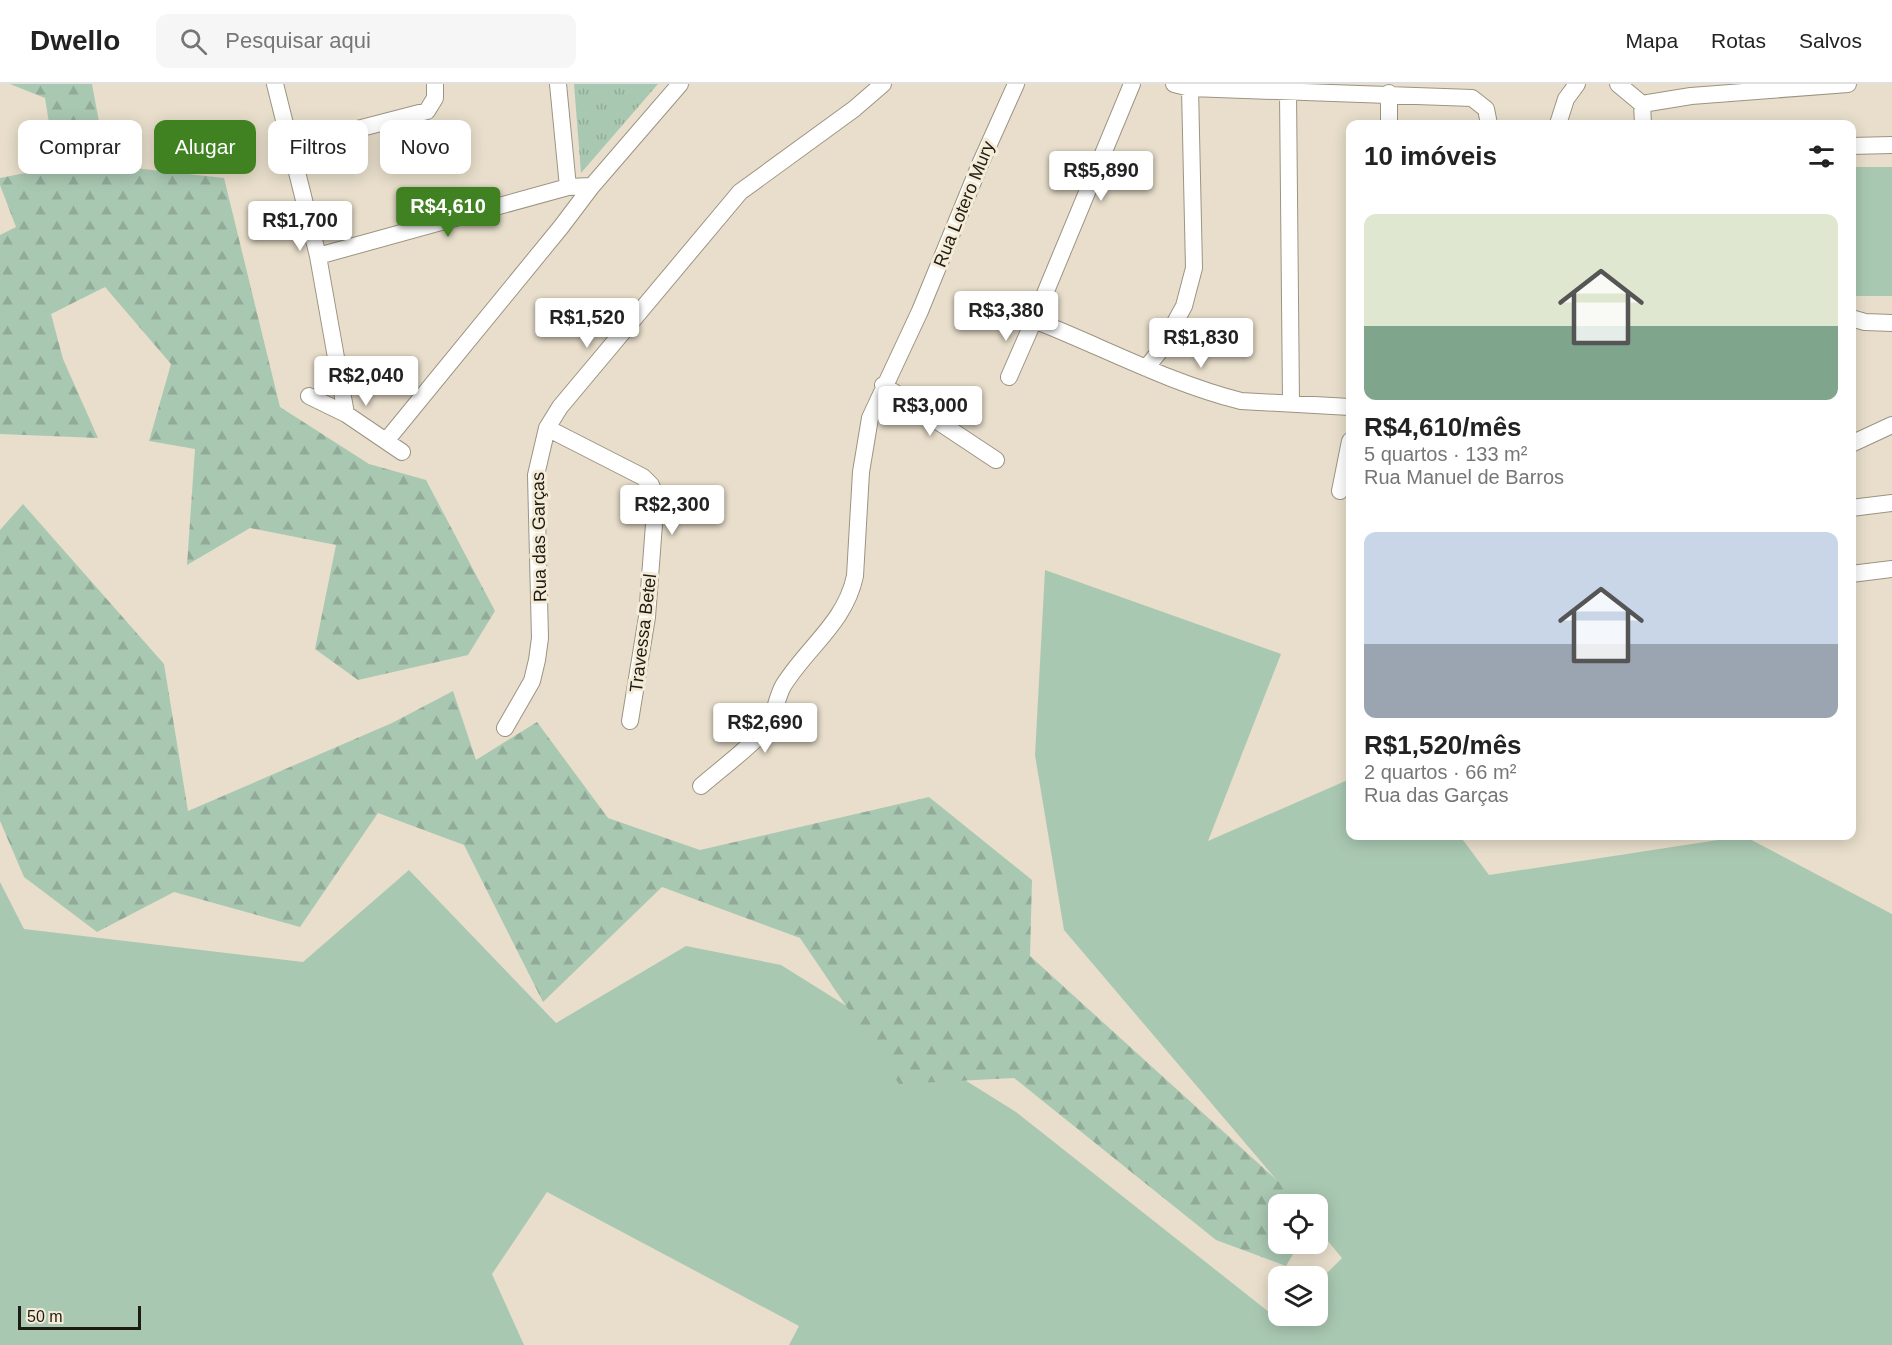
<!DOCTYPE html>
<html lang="pt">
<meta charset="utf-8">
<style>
:root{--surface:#fff;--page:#f6f6f6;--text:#222;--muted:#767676;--line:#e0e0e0;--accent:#408122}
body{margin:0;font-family:Helvetica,sans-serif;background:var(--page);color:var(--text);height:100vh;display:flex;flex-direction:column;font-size:22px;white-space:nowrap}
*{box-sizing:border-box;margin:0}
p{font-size:20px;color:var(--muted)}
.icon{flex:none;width:33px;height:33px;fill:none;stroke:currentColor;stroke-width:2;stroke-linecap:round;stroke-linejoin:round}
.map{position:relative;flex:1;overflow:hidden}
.panel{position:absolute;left:1346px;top:36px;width:510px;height:720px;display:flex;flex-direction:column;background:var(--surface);border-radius:12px;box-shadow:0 3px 15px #0003}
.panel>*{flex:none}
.hud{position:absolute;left:18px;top:36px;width:570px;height:54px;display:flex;gap:12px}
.controls{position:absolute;left:1268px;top:1110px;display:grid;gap:12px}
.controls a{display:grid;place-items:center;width:60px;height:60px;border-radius:12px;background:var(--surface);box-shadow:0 3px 15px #0003;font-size:30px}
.scale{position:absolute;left:18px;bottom:15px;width:123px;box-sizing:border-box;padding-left:6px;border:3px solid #1e1b14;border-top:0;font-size:16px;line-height:21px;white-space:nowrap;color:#1e1b14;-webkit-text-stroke:4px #f5ecd8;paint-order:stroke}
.price{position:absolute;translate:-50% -51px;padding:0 14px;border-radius:6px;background:#fff;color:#222;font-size:20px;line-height:39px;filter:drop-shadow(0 2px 3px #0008)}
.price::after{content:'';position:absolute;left:50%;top:36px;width:18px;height:14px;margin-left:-9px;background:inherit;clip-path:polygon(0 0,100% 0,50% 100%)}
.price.on{background:var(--accent);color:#fff}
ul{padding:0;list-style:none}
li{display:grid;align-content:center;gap:12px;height:318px;padding:0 18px}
li span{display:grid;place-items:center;height:186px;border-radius:12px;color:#555}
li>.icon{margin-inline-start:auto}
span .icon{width:108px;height:108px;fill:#fffc;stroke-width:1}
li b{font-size:26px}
h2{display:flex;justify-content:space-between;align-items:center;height:72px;padding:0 18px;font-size:26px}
.tag{padding:0 21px;border-radius:12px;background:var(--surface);box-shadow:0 3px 15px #0003;font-size:21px;line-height:54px}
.tag.on{background:var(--accent);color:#fff}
header{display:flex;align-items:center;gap:36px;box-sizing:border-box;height:84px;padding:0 30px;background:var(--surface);border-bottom:2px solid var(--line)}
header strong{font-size:28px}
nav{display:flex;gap:33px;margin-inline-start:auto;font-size:21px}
.search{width:420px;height:54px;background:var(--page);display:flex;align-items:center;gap:15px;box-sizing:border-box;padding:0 21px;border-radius:12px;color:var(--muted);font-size:22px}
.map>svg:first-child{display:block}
.grass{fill:#a9c8b2}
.forest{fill:url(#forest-firs)}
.park{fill:url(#park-tufts)}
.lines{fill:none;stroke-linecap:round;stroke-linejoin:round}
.minor-casing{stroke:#9c9482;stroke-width:18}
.minor{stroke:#fff;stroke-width:16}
.labels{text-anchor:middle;stroke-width:6;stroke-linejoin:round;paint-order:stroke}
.street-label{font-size:18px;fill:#1e1b14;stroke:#f5ecd8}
</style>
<header>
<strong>Dwello</strong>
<div class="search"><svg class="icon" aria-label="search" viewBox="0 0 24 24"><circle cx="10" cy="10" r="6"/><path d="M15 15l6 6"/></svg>Pesquisar aqui</div>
<nav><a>Mapa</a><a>Rotas</a><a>Salvos</a></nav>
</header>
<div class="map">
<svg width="1892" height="1261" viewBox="0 0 1892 1261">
<defs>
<pattern id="forest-firs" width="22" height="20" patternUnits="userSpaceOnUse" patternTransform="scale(1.5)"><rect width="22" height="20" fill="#a9c8b2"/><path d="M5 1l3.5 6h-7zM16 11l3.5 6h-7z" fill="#91ab98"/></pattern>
<pattern id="park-tufts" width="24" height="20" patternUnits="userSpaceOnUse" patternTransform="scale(1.5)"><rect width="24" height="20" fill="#a9c8b2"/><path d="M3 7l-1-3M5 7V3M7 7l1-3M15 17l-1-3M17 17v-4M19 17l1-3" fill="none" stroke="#91ab98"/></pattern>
</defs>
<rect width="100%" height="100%" fill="#e8decb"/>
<path class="grass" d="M 1851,83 L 1892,83 L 1892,212 L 1851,212 Z
M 1045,486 L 1281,570 L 1208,757 L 1350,695 L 1350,752 L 1460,752 L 1489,791 L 1744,752 L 1892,830 L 1892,1261 L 789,1261 L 799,1242 L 547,1108 L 492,1190 L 524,1261 L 0,1261 L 0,798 L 24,845 L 303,878 L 409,786 L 556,939 L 686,862 L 781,881 L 1016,1028 L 1279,1236 L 1284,1232 L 1317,1232 L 1317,1199 L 1342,1174 L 1317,1144 L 1317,1120 L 1297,1120 L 1064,846 L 1035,671 Z"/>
<path class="forest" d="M 10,0 L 92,0 L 107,81 L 224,94 L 280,323 L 369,380 L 426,396 L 495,527 L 468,571 L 358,596 L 315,565 L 336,461 L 250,444 L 187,481 L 195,365 L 149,357 L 171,280 L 105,203 L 51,230 L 63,275 L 98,354 L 0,350 L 0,151 L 16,143 L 0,101 L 0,94 L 56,83 L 45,14 Z
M 23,420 L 164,580 L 188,727 L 392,639 L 453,607 L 476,676 L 537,638 L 608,734 L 700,766 L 929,713 L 1032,796 L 1030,872 L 1303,1120 L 1278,1120 L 1278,1160 L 1299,1160 L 1286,1182 L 1216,1156 L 1014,994 L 899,1000 L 800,854 L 662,803 L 543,918 L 464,761 L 378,729 L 300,843 L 174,808 L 97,848 L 24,793 L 0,737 L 0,446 Z"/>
<path class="park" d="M 574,0 L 658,0 L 581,89 Z"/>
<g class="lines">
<g class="minor-casing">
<path id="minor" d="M 275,0 L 318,172 L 346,330
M 558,0 L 568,103
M 1132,0 L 1034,236 C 1103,263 1169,299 1241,317 L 1350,323
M 1618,0 L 1642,20
M 1190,4 L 1472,14 L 1486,25 L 1489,40
M 1288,9 L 1291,318
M 1389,9 L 1389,40
M 1642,20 L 1691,12 L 1848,0
M 1642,20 L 1643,40
M 1558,40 L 1566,15 L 1577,0
M 292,62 L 427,27 L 435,14 L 435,0
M 1851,62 L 1892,61
M 318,172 L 568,103 L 592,102 L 680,0
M 1851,234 L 1865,238 L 1892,239
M 1146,284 L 1159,268 L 1184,222 L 1194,184 L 1190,4 L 1174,0
M 1009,293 L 1034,236
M 883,301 L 996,376
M 309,312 L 346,330 L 402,368
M 547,344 L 643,393 L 651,401 L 656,414 L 647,533 L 630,637
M 386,357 L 561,143 L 592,102
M 1851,360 L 1892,341
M 1340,407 L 1350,357
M 1851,424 L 1892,419
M 1851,490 L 1892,485
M 505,644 L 532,597 L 537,576 L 540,554 L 536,391 L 547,344 L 560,323 L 740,108 L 854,25 L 883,0
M 701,702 C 722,684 745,667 763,648 C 775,635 775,617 783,602 C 807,563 845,539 855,492 L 861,388 L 870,334 L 920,227 L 981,78 L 1016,0"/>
</g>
<use href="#minor" class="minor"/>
</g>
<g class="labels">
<g class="street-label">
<text transform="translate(964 120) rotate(-68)" y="6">Rua Lotero Mury</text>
<text transform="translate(539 453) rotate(-91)" y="6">Rua das Garças</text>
<text transform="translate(643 549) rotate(-83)" y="6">Travessa Betel</text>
</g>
</g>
</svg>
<div class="controls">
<a><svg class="icon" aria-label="locate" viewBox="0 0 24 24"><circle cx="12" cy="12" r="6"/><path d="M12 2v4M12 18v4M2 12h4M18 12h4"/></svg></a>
<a><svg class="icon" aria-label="layers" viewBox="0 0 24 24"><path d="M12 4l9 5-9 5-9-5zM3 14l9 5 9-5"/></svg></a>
</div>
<div class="scale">50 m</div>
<b class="price" style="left:1101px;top:118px">R$5,890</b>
<b class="price on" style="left:448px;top:154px">R$4,610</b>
<b class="price" style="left:300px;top:168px">R$1,700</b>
<b class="price" style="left:1006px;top:258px">R$3,380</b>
<b class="price" style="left:587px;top:265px">R$1,520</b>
<b class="price" style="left:1201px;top:285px">R$1,830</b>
<b class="price" style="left:366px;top:323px">R$2,040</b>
<b class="price" style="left:930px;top:353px">R$3,000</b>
<b class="price" style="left:672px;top:452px">R$2,300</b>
<b class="price" style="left:765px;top:670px">R$2,690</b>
<div class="hud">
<a class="tag">Comprar</a>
<a class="tag on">Alugar</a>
<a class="tag">Filtros</a>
<a class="tag">Novo</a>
</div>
<section class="panel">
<h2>10 imóveis<svg class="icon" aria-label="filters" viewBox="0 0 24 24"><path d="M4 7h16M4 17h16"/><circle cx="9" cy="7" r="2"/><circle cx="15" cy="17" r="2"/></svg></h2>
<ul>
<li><span style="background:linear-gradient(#dfe7d0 60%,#7fa58c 0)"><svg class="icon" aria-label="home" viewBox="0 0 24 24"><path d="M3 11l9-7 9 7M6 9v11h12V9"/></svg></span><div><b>R$4,610/mês</b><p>5 quartos · 133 m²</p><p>Rua Manuel de Barros</p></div></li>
<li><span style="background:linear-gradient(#c9d6e8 60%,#9aa5b1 0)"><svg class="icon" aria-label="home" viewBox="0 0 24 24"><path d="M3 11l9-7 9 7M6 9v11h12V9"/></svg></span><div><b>R$1,520/mês</b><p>2 quartos · 66 m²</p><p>Rua das Garças</p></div></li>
</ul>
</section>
</div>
